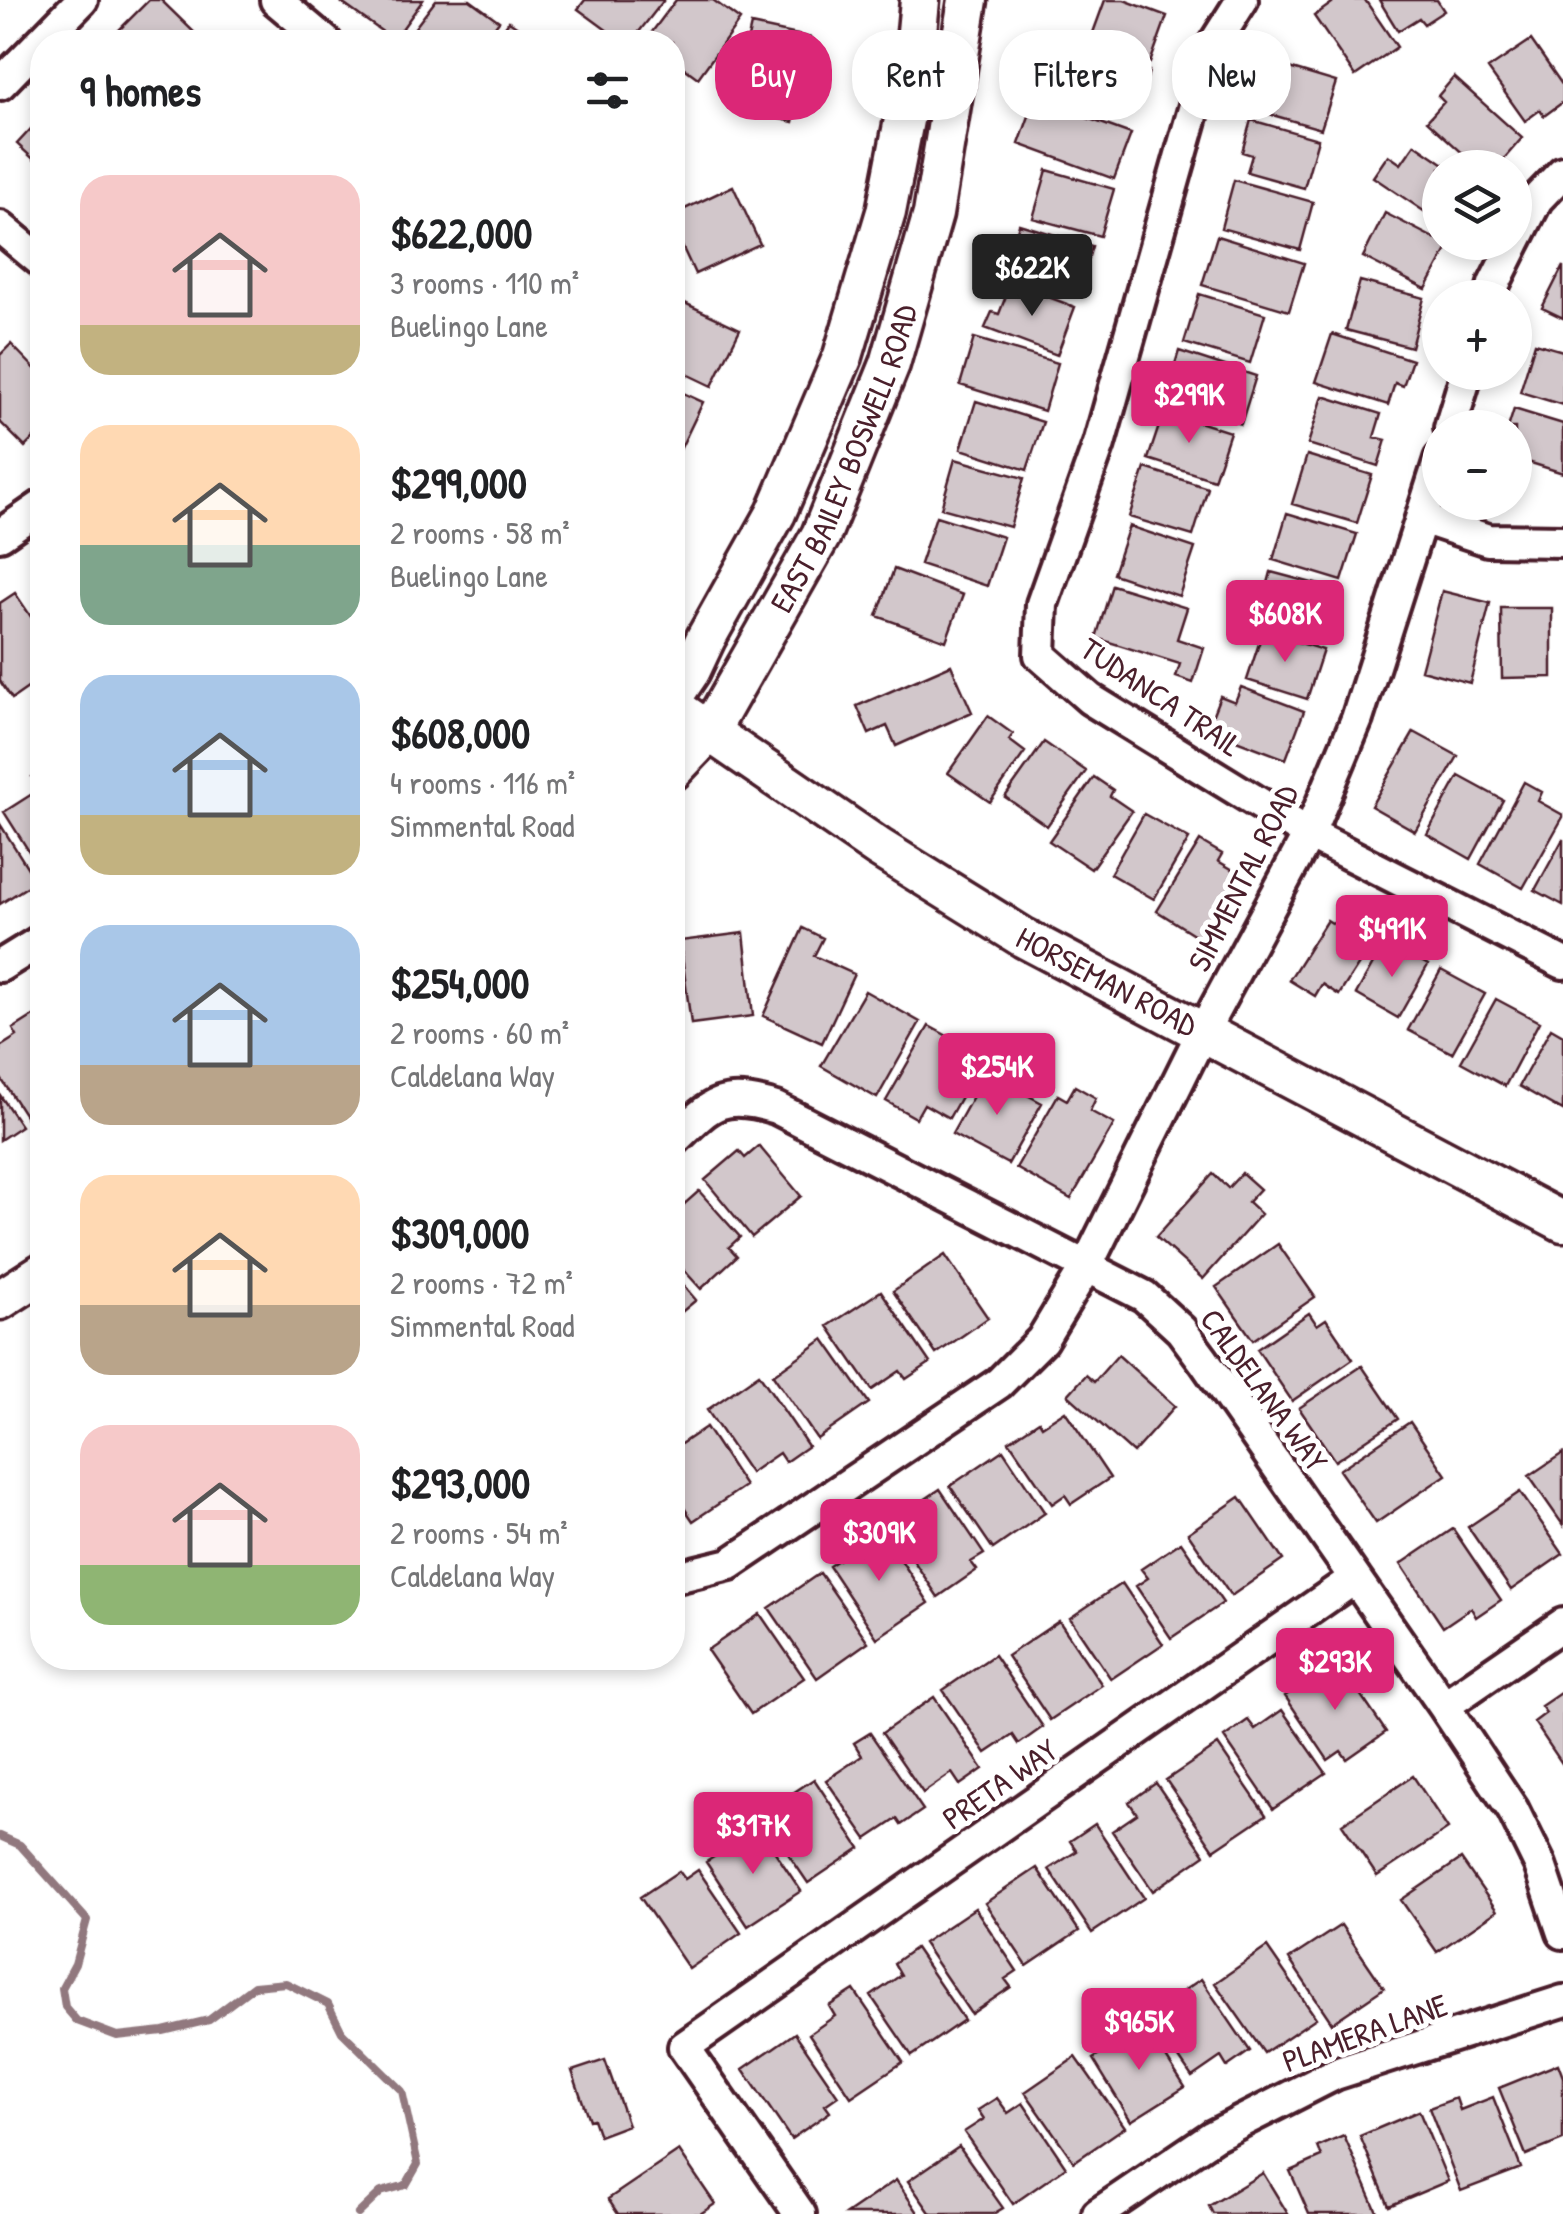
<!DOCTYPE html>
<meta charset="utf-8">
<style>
:root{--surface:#fff;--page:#f6f6f6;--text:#202124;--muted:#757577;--accent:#db2777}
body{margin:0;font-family:"Patrick Hand",sans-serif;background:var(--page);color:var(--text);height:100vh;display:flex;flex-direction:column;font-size:38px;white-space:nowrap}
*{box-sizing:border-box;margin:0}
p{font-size:32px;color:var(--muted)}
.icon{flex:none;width:55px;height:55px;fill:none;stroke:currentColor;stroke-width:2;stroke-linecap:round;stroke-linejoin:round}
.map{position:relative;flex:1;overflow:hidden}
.drawer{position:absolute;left:30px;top:30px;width:655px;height:1640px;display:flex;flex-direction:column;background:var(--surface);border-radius:40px;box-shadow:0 5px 15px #0003}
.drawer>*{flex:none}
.top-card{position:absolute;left:715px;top:30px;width:698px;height:90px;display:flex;gap:20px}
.buttons{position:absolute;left:1422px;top:150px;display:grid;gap:20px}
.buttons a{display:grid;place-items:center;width:110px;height:110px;border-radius:50%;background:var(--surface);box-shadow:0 5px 15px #0003;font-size:50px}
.price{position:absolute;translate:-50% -85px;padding:0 22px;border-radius:10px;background:var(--accent);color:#fff;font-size:32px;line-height:65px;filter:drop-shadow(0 2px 5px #0008)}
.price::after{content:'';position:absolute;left:50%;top:60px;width:30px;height:22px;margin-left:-15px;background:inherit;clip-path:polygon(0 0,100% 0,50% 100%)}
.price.active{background:#222;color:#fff}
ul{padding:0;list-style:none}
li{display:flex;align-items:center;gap:30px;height:250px;padding:0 50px}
li span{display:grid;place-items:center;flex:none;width:280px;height:200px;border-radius:30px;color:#555}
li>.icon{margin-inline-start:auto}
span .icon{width:120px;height:120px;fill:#fffc;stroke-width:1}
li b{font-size:42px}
h2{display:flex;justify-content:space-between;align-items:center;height:120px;padding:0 50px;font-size:42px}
.chip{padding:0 35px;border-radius:40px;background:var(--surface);box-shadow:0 5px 15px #0003;font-size:35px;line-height:90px}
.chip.active{background:var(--accent);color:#fff}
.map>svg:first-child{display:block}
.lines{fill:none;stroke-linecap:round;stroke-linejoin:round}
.stream{stroke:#91787e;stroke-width:8}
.building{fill:#d2c7cb;stroke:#4a1f2b;stroke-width:2.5}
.minor-casing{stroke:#4a1f2b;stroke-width:38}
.tertiary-casing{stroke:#4a1f2b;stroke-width:45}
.minor{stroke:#fff;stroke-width:30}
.tertiary{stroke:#fff;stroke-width:38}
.labels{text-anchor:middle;stroke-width:10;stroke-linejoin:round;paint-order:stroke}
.street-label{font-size:32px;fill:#4a1f2b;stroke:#fff}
</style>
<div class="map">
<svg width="1563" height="2214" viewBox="0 0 1563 2214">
<rect width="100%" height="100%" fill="#fff"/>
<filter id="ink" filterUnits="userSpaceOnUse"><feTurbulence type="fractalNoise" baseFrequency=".01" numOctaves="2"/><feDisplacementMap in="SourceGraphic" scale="20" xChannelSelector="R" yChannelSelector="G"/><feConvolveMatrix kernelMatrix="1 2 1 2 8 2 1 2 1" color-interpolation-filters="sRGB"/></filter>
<g filter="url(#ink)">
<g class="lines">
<path class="stream" d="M 0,1836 L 20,1845 L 87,1920 L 75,1964 L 62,1988 L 65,2007 L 77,2021 L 117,2036 L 163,2031 L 209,2020 L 254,1986 L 286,1983 L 328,2004 L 342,2032 L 402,2091 L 418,2164 L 406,2185 L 381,2192 L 358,2214"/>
</g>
<path class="building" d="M 149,0 L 161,0 L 201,39 L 198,42 L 107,42 Z
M 345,0 L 423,0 L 394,40 L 342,3 Z
M 436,0 L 470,0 L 499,21 L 483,42 L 404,42 Z
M 585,0 L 664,0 L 631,42 L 623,42 L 578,9 Z
M 676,0 L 713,0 L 740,20 L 698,78 L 672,59 L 672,42 L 649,42 L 646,40 Z
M 1105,0 L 1124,0 L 1167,16 L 1150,63 L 1090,41 Z
M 1330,0 L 1365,0 L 1397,47 L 1355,76 L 1314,16 L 1332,3 Z
M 1379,0 L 1437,0 L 1444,11 L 1424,24 L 1419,18 L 1398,31 Z
M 509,21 L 540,42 L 494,42 Z
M 751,25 L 812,38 L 793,122 L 732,108 Z
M 1531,40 L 1563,86 L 1563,102 L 1544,116 L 1540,110 L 1525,121 L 1488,69 Z
M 1070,50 L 1149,71 L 1141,100 L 1132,97 L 1126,117 L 1057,98 Z
M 1269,62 L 1336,82 L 1321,129 L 1255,110 Z
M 1454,77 L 1522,138 L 1496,168 L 1479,168 L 1427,121 L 1444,102 L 1438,96 Z
M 1035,99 L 1131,134 L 1114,179 L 1019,144 Z
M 42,117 L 42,167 L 17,144 Z
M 1251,120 L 1318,139 L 1304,188 L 1247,172 L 1252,155 L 1242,152 Z
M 1415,144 L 1450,168 L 1440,168 L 1440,222 L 1373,177 L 1388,155 L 1401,164 Z
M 1047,170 L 1114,189 L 1100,236 L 1033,218 Z
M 1234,180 L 1313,202 L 1300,250 L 1221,228 Z
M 733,186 L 760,244 L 695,274 L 682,246 L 672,250 L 672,215 Z
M 1385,213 L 1449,246 L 1426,289 L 1363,257 Z
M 1019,224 L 1092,246 L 1078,294 L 1005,272 Z
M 1217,236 L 1304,263 L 1289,311 L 1202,285 Z
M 1563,266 L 1563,318 L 1542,308 Z
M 1360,281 L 1424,298 L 1411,347 L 1346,330 Z
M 1011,283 L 1075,307 L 1057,355 L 985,328 L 992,312 L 999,314 Z
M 1199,294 L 1265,314 L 1250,363 L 1184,343 Z
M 672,297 L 740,329 L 712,386 L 672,367 Z
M 1332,334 L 1412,360 L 1403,386 L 1395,383 L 1388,405 L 1316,382 Z
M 974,338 L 1058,363 L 1044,411 L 960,385 Z
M 1535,343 L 1563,351 L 1563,405 L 1520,392 Z
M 11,344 L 42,376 L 42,430 L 25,447 L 0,422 L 0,355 Z
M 1179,351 L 1256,376 L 1241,424 L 1172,402 L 1179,384 L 1170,381 Z
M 672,388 L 703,402 L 676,458 L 672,457 Z
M 1323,396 L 1381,414 L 1374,437 L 1386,440 L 1378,466 L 1308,444 Z
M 976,401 L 1043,422 L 1027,470 L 961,449 Z
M 1514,409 L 1563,424 L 1563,473 L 1515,458 L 1515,428 L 1508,428 Z
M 1164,411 L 1230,432 L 1214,480 L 1148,459 Z
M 1307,455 L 1372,475 L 1357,523 L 1292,504 Z
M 955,459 L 1024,478 L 1010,527 L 941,508 Z
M 1145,468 L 1208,488 L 1193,536 L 1129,517 Z
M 1287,513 L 1357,534 L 1342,581 L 1273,560 Z
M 936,516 L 1003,537 L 987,586 L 920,564 Z
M 1129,526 L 1195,548 L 1179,596 L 1113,574 Z
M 894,569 L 963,595 L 946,641 L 877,616 Z
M 1271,572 L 1338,590 L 1324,639 L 1258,621 Z
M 1112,585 L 1187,608 L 1177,639 L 1204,648 L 1193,683 L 1176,677 L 1180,664 L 1096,638 Z
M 1442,591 L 1490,603 L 1470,683 L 1421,670 Z
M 15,593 L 42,633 L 42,678 L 12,699 L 0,681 L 0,603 Z
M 1501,608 L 1552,608 L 1552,677 L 1502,678 Z
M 1263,631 L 1323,650 L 1307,699 L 1247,680 Z
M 951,665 L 972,712 L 896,746 L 887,726 L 869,734 L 857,706 Z
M 1241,687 L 1304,711 L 1286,759 L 1207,729 L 1220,696 L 1235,702 Z
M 988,716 L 1013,734 L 1009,740 L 1025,752 L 990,802 L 948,773 Z
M 1414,732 L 1458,756 L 1415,831 L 1371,806 Z
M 1044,742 L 1086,771 L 1047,826 L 1005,797 Z
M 42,771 L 42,872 L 4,812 L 40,789 L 32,777 Z
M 1459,776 L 1503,800 L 1471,859 L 1427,834 Z
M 1094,777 L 1113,790 L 1110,796 L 1132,811 L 1091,869 L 1049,841 Z
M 1524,782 L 1542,792 L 1538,801 L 1563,815 L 1563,817 L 1523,888 L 1480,864 Z
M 1144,814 L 1189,839 L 1154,899 L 1110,874 Z
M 0,824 L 36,881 L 0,904 Z
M 1563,839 L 1563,905 L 1535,890 Z
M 1200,841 L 1222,854 L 1218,861 L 1240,874 L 1200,938 L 1157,911 Z
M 1327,920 L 1342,929 L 1347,921 L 1375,939 L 1339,995 L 1322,984 L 1315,996 L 1289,980 Z
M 803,928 L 823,938 L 814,956 L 854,974 L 822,1043 L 763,1016 Z
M 744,933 L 753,1016 L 691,1024 L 680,941 Z
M 1386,941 L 1428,965 L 1398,1018 L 1356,994 Z
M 1441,970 L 1485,994 L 1452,1053 L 1408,1030 Z
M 865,991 L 920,1022 L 877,1098 L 821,1066 Z
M 1496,999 L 1539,1022 L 1505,1086 L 1461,1062 Z
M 35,1015 L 42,1026 L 42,1106 L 26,1117 L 0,1077 L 0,1047 L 17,1036 L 13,1029 Z
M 929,1026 L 984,1056 L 949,1118 L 924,1104 L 916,1118 L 886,1101 Z
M 1551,1028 L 1563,1035 L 1563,1111 L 1519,1086 Z
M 986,1073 L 1042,1103 L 1008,1164 L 952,1134 Z
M 1075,1086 L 1096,1098 L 1090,1111 L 1114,1124 L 1071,1199 L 1016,1168 L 1058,1095 L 1067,1100 Z
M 0,1095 L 21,1126 L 0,1140 Z
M 759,1146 L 801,1196 L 752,1237 L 705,1180 L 739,1151 L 745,1158 Z
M 1242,1173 L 1260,1189 L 1248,1202 L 1261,1214 L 1203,1279 L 1156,1237 L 1213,1174 L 1228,1188 Z
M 699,1191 L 740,1237 L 729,1247 L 737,1256 L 701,1289 L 672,1257 L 672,1215 Z
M 1278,1244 L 1315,1297 L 1253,1340 L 1216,1287 Z
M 945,1255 L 988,1318 L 936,1354 L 893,1291 Z
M 672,1272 L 696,1300 L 672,1320 Z
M 881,1291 L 930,1363 L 906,1379 L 900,1371 L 872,1390 L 828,1326 Z
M 1309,1313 L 1317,1325 L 1326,1319 L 1353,1359 L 1292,1401 L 1257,1349 Z
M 824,1339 L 869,1403 L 817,1439 L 773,1375 Z
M 1118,1355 L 1175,1406 L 1133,1453 L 1068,1395 L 1086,1375 L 1094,1382 Z
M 1362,1366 L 1398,1419 L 1335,1461 L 1299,1408 Z
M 759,1374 L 808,1446 L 785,1462 L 779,1453 L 750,1473 L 707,1410 Z
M 1065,1411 L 1110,1478 L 1071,1504 L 1065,1495 L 1052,1504 L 1009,1441 L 1039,1421 L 1042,1426 Z
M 1410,1422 L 1446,1475 L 1376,1523 L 1339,1470 Z
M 706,1427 L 745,1486 L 693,1521 L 672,1490 L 672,1450 Z
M 1003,1450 L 1045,1513 L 993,1549 L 950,1486 Z
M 1563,1453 L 1563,1525 L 1529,1476 Z
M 940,1489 L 984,1554 L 971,1562 L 977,1570 L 938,1597 L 889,1524 Z
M 1520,1492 L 1563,1554 L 1511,1590 L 1468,1527 Z
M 1240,1497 L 1283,1560 L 1231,1596 L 1188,1533 Z
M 1453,1529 L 1501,1600 L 1476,1617 L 1471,1608 L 1443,1627 L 1401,1564 Z
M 882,1531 L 929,1603 L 877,1638 L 829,1566 Z
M 1181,1542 L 1223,1603 L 1171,1638 L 1136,1586 L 1148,1578 L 1141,1569 Z
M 820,1573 L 868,1642 L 817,1678 L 769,1608 Z
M 1122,1583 L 1163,1644 L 1111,1679 L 1070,1618 Z
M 760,1614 L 804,1678 L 751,1714 L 707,1650 Z
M 1059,1621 L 1102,1685 L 1050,1720 L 1007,1656 Z
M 994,1655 L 1043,1727 L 1019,1744 L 1013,1735 L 986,1753 L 943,1690 Z
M 1337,1660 L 1386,1732 L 1347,1759 L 1341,1751 L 1328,1760 L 1285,1696 Z
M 1563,1691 L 1563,1765 L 1534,1722 L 1546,1713 L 1541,1706 Z
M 934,1697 L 983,1769 L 960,1785 L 952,1773 L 923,1793 L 882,1733 Z
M 1282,1710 L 1326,1773 L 1273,1809 L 1224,1737 L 1248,1720 L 1255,1729 Z
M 870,1733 L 923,1810 L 901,1825 L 897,1819 L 867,1839 L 826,1780 L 862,1756 L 854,1743 Z
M 1218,1745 L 1266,1815 L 1214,1850 L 1166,1780 Z
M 1413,1776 L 1448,1829 L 1377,1876 L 1342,1824 Z
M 814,1779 L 860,1848 L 808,1883 L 761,1814 Z
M 1156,1783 L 1205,1855 L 1153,1891 L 1112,1831 L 1137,1814 L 1129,1802 Z
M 1095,1824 L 1144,1898 L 1092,1933 L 1049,1869 L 1077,1851 L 1070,1841 Z
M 759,1828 L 801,1891 L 748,1926 L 706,1862 Z
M 1461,1859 L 1497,1911 L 1437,1952 L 1401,1900 Z
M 1037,1868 L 1079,1931 L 1027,1966 L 985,1903 Z
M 698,1870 L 741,1933 L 689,1969 L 640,1897 L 679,1871 L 685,1879 Z
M 975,1908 L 1017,1971 L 1005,1979 L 1011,1987 L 971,2014 L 923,1943 Z
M 1341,1925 L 1384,1988 L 1332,2023 L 1289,1959 Z
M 1267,1947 L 1316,2018 L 1264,2053 L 1215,1983 Z
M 915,1948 L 964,2020 L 912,2056 L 871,1996 L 901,1975 L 894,1963 Z
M 1201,1979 L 1250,2051 L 1227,2067 L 1221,2057 L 1192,2077 L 1149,2014 Z
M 854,1990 L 903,2062 L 851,2097 L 809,2034 L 835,2016 L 829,2006 Z
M 1146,2026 L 1185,2087 L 1131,2121 L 1093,2059 Z
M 795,2033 L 838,2096 L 825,2105 L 830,2112 L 791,2139 L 743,2069 Z
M 1076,2057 L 1125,2127 L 1074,2162 L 1025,2092 Z
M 605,2060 L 628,2125 L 599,2136 L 593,2119 L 589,2120 L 572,2071 Z
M 1558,2064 L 1563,2077 L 1563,2140 L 1526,2155 L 1499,2088 Z
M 1493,2097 L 1521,2168 L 1461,2191 L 1429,2108 L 1456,2098 L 1460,2110 Z
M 997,2098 L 1008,2113 L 1023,2103 L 1066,2167 L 1013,2204 L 964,2132 L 984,2119 L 978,2110 Z
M 1419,2111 L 1448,2181 L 1389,2206 L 1360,2136 Z
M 1344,2136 L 1378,2214 L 1309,2214 L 1290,2171 L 1322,2157 L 1318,2147 Z
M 959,2146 L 1003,2208 L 993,2214 L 931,2214 L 908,2181 Z
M 679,2151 L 715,2204 L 700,2214 L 618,2214 L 608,2199 Z
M 1263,2173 L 1288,2214 L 1213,2214 L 1209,2206 Z
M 896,2180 L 919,2214 L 846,2214 Z"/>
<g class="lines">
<g class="minor-casing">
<path id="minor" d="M 276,0 L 326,42
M 1242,0 L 1211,49 L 1099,444 L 1042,604 L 1040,655 L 1090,699 L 1309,834 L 1563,963
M 0,84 L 82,0
M 0,227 L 42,262
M 1515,242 L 1537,199 L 1563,172
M 1490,298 L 1494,284 L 1515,242
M 1450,428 L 1467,372
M 1422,518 L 1488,540 L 1563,541
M 0,535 L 42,506
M 0,966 L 42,940
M 672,1142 C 711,1104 720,1091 776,1108 L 1144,1296 L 1181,1330 L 1204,1361 L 1444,1706 L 1513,1810 L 1540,1865 L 1563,1933
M 672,1578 L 730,1564 L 999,1383 L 1042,1340 L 1086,1267 L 1202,1033 L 1309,834 L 1357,719 L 1440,459
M 1444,1706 L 1563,1624
M 800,2214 L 684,2047 L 1355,1578
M 1098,2214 L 1213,2136 L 1335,2074 L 1563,2001"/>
</g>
<g class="tertiary-casing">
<g id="tertiary">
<path d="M 672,698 L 691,670 L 706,638 L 776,513 L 843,356 L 886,212 L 913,74 L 920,0"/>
<path id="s1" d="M 672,706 L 879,848 L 1024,938 L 1563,1222"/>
<path id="s2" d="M 672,771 L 709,732 L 821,535 L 890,364 L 933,214 L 968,0"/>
<path d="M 0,1300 L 42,1273"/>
</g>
</g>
<use href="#minor" class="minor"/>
<use href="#tertiary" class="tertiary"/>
</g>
</g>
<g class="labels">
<g class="street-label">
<text dy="11" stroke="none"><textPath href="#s2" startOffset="360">EAST BAILEY BOSWELL ROAD</textPath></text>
<text transform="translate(1161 697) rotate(34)" y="11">TUDANCA TRAIL</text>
<text transform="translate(1243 878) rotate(-63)" y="11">SIMMENTAL ROAD</text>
<text dy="11" stroke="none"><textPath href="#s1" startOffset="515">HORSEMAN ROAD</textPath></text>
<text transform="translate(1264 1390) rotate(54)" y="11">CALDELANA WAY</text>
<text transform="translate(1000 1784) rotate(-35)" y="11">PRETA WAY</text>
<text transform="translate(1365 2033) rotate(-20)" y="11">PLAMERA LANE</text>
</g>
</g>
</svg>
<div class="buttons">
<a><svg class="icon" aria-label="layers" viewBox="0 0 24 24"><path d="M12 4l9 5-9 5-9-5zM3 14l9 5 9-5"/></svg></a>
<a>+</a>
<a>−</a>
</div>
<b class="price active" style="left:1032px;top:319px">$622K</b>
<b class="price" style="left:1189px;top:446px">$299K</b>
<b class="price" style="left:1285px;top:665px">$608K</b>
<b class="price" style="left:1392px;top:980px">$491K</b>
<b class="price" style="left:997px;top:1118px">$254K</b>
<b class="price" style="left:879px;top:1584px">$309K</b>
<b class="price" style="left:1335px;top:1713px">$293K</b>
<b class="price" style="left:753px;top:1877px">$317K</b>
<b class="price" style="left:1139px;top:2073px">$965K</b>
<div class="top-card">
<a class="chip active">Buy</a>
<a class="chip">Rent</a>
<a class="chip">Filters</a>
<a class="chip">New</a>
</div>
<section class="drawer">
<h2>9 homes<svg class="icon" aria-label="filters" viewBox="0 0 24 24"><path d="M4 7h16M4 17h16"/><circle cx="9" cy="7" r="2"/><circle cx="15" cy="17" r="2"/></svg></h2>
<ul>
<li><span style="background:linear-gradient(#f6c9c9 75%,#c2b280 0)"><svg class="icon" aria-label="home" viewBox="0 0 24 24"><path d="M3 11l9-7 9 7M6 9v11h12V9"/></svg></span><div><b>$622,000</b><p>3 rooms · 110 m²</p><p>Buelingo Lane</p></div></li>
<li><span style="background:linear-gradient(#ffd9b3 60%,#7fa58c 0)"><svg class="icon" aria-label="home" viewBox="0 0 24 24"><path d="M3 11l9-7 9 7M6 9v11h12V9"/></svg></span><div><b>$299,000</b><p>2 rooms · 58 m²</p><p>Buelingo Lane</p></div></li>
<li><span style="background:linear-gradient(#a9c7e8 70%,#c2b280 0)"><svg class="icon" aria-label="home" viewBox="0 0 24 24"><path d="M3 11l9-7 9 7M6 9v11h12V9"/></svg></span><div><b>$608,000</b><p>4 rooms · 116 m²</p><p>Simmental Road</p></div></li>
<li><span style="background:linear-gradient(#a9c7e8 70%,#b9a48a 0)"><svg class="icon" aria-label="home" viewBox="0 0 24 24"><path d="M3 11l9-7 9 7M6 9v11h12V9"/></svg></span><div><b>$254,000</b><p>2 rooms · 60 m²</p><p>Caldelana Way</p></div></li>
<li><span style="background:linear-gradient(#ffd9b3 65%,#b9a48a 0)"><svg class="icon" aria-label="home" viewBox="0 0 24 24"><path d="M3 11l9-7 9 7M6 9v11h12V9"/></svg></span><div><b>$309,000</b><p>2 rooms · 72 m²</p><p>Simmental Road</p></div></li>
<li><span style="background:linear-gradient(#f6c9c9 70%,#8fb573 0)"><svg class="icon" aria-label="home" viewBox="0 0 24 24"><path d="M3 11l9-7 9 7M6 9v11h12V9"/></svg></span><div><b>$293,000</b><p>2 rooms · 54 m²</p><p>Caldelana Way</p></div></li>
</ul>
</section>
</div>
